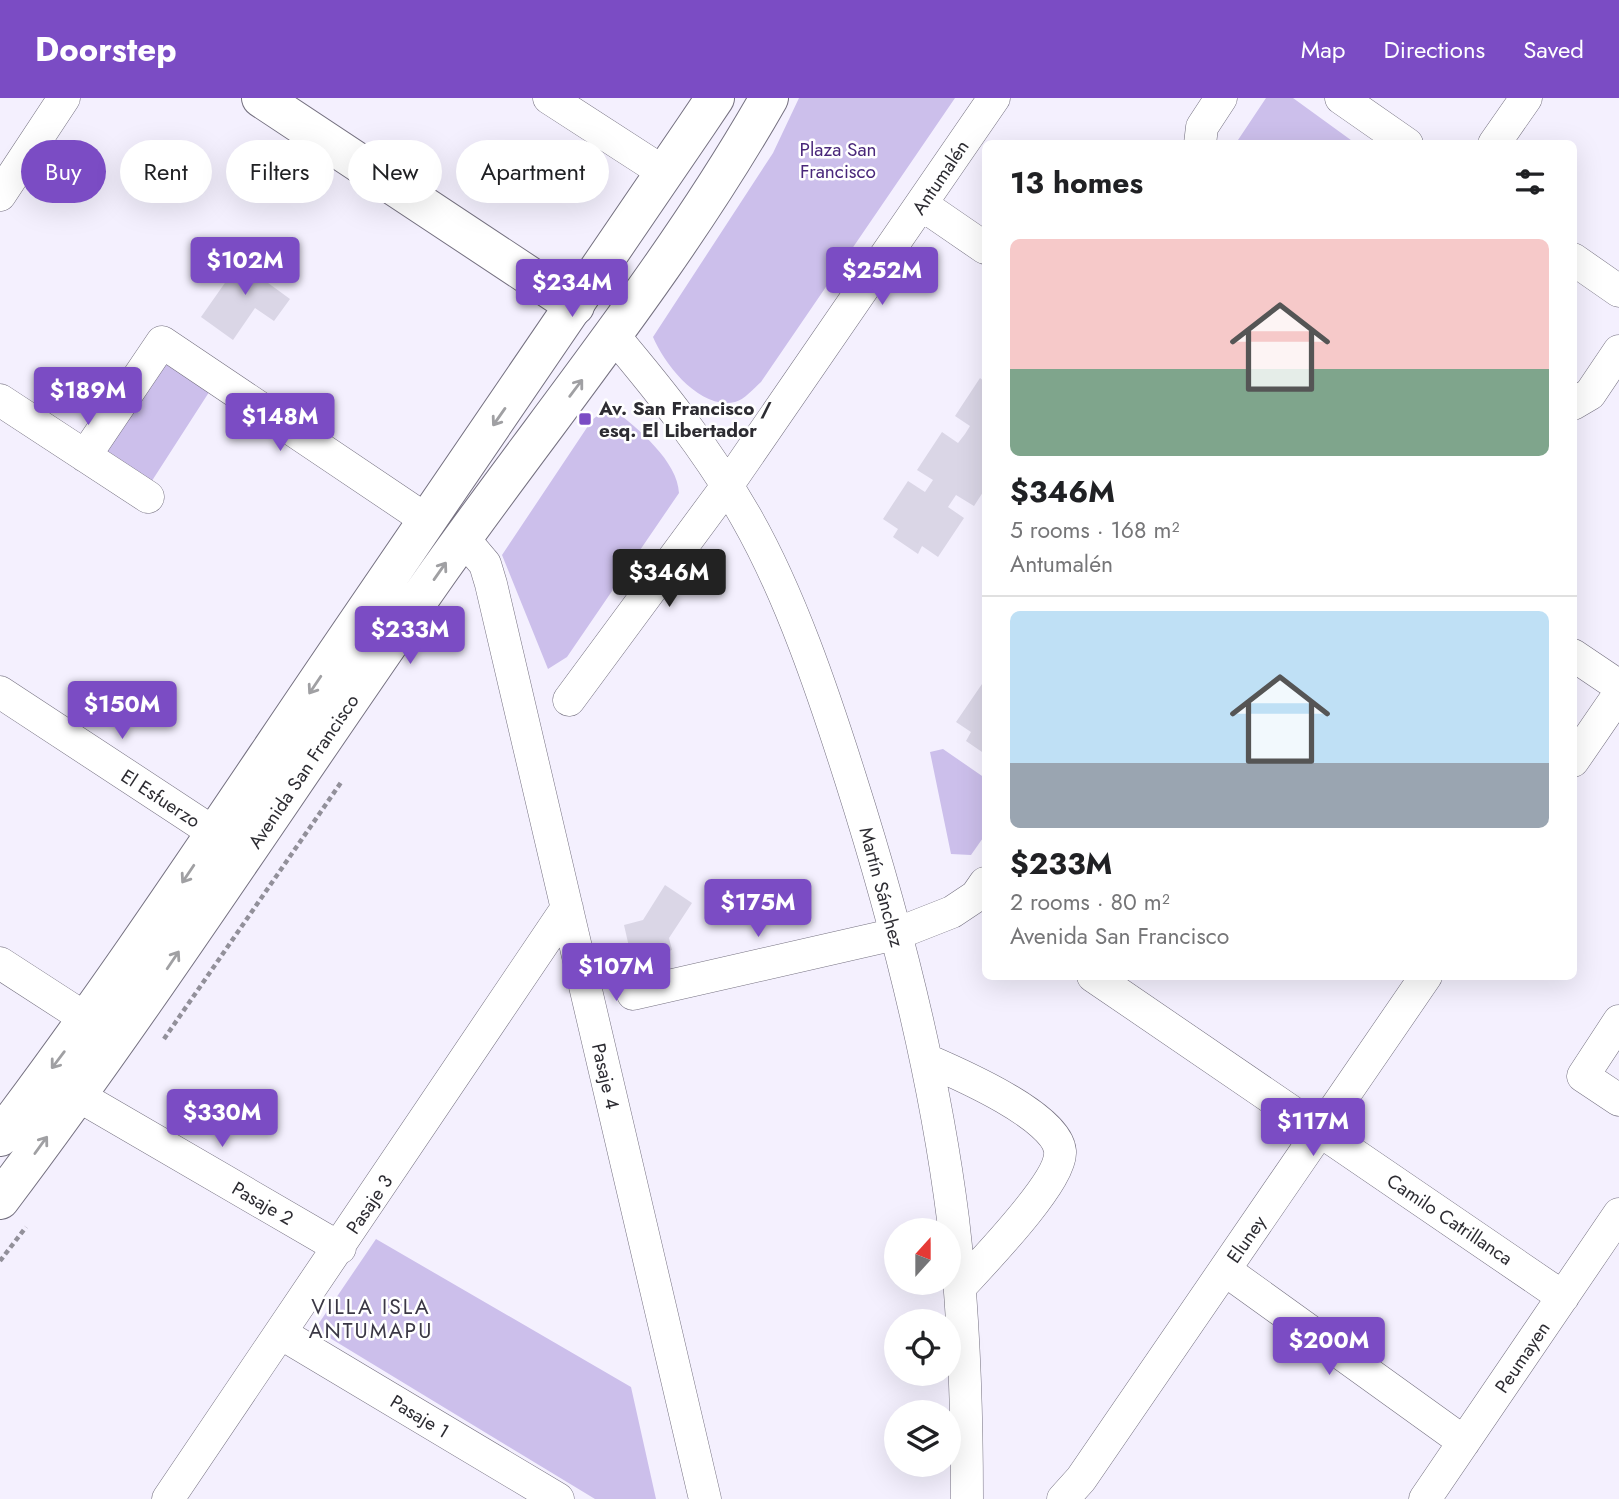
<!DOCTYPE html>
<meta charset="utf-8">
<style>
:root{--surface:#fff;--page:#f2f2f2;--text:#202124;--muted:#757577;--line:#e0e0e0;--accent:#7b4cc4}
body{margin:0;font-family:Jost,sans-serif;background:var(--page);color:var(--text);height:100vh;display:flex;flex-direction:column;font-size:26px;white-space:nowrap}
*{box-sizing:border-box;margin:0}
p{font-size:23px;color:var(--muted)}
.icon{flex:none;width:38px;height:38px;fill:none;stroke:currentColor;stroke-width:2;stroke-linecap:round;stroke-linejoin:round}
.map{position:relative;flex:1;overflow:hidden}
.sheet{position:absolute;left:982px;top:42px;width:595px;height:840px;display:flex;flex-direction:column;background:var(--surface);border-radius:10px;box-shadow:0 7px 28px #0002}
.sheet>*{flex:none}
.guide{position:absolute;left:21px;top:42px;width:665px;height:63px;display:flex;gap:14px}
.needle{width:46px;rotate:21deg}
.buttons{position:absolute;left:884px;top:1120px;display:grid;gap:14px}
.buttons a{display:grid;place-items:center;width:77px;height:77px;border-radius:50%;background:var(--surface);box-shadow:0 7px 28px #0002;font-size:35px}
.price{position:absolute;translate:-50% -60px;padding:0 16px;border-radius:7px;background:var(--accent);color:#fff;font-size:23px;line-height:46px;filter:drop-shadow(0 2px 4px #0008)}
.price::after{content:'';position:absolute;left:50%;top:42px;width:21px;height:16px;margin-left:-10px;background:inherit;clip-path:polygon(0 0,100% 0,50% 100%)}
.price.on{background:#222;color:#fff}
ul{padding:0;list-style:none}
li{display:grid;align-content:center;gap:14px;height:371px;padding:0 28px}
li+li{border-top:2px solid var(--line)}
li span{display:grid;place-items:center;height:217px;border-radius:10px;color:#555}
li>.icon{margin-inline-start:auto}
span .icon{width:126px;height:126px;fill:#fffc;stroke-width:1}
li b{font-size:30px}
h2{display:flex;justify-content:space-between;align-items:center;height:84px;padding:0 28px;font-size:30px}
.chip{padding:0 24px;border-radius:32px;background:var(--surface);box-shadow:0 7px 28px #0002;font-size:24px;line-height:63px}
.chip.on{background:var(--accent);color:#fff}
header{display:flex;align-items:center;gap:42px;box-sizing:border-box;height:98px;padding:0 35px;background:var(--accent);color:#fff}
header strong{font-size:33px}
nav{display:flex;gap:38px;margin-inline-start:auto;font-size:24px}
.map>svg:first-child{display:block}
.green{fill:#ccbfeb}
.building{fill:#dad6e6}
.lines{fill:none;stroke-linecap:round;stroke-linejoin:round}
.minor-casing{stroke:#757180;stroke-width:33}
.tertiary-casing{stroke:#757180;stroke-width:40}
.secondary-casing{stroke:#757180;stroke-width:40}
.path{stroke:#92909a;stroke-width:4.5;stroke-dasharray:5 3.5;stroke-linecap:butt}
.minor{stroke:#fff;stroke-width:32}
.tertiary{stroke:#fff;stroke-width:38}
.secondary{stroke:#fff;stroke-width:38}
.oneway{stroke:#a0a0a3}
.poi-dot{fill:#7b4cc4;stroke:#fff;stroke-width:2.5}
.labels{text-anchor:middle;stroke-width:5;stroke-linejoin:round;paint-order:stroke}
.park-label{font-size:19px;fill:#49277a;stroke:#fff}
.street-label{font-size:19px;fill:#2d2c32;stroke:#fff}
.poi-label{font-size:19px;font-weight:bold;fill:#2d2c32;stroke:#fff;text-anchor:start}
.neighbourhood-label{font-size:21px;letter-spacing:2px;fill:#3b3845;stroke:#fff}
</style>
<header>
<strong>Doorstep</strong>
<nav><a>Map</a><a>Directions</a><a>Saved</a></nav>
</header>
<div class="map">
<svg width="1619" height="1401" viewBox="0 0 1619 1401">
<rect width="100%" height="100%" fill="#f4f0fe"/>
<path class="green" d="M 799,0 L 955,0 L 761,284 C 754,290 744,302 735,304 C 700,312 665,267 653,239 L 773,55 Z
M 1266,0 L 1293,0 L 1355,45 L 1236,45 Z
M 165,256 L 213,288 L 148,389 L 99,355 Z
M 614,312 C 638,330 678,364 679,395 L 567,559 L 548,571 L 502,457 L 592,322 L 602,314 Z
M 943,651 L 985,680 L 985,737 L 971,757 L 951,756 L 930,654 Z
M 376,1141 L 631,1289 L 656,1401 L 595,1401 L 315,1231 Z"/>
<path class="building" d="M 248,152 L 273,170 L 264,182 L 290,201 L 274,223 L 255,210 L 233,242 L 201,219 Z
M 980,280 L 985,284 L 985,359 L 983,363 L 985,364 L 985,391 L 974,408 L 956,397 L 948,409 L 964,420 L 938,459 L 922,448 L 918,456 L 893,439 L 898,431 L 883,421 L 908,383 L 925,394 L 933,382 L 917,372 L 942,334 L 958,345 L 965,336 L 970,328 L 955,318 Z
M 982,586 L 985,589 L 985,656 L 966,643 L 971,634 L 956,624 Z
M 665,787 L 692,805 L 669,840 L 672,852 L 632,862 L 624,827 L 643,822 Z"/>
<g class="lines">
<g class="minor-casing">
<path id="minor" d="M 549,0 L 665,75
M 1341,0 L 1407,46
M 1200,46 L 1202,29 L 1221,0
M 1494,46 L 1526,0
M 0,97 L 64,0
M 921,106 L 985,150
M 1573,161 L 1619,193
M 614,238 C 662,295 709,354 746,419 C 790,496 823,594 850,679 C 896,823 934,971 953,1121 C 964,1214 967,1308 967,1401
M 0,302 L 148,399
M 1573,306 L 1590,296 L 1619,253
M 85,358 L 162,244 L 428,423
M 463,440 L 485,466 L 491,486 L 705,1401
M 1573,557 L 1619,588
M 0,594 L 216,736
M 569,602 L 727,388 L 994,0
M 1573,663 L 1619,596
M 0,865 L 88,922
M 1093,878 L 1563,1199
M 633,896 L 896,836 L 952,814 L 976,798 L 985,785
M 1619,923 L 1583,978 L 1619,1002
M 927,962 C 957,975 1057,1018 1060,1053 C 1063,1082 981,1166 960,1189
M 77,997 L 340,1150
M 1225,1172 L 1464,1344
M 282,1236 L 558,1401
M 168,1401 L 567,810
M 1063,1401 L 1081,1381 L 1426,878
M 1425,1401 L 1619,1116"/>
</g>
<g class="tertiary-casing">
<path id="tertiary" d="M 261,0 L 575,208"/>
</g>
<g class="secondary-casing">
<path id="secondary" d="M 0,1039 C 124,875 235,704 351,534 C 472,356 595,179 715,0
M 0,1102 C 153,899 291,684 437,476 C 549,318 673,169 769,0"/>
</g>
<path class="path" d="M 164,941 L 342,683
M 0,1163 L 26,1129"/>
<use href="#minor" class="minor"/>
<use href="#tertiary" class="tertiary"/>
<use href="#secondary" class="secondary"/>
</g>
<defs><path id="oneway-shaft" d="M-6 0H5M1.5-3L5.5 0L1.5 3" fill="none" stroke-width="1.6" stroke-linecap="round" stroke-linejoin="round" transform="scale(1.75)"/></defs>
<g class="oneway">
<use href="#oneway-shaft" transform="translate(576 290) rotate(-53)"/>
<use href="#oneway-shaft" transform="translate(499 319) rotate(125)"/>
<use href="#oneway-shaft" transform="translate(440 473) rotate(-55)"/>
<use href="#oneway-shaft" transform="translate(315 587) rotate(124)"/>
<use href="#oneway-shaft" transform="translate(188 776) rotate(124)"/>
<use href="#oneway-shaft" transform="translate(173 862) rotate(-56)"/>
<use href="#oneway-shaft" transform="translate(58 962) rotate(127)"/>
<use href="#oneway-shaft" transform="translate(41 1047) rotate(-54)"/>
</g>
<rect class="poi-dot" x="578" y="314" width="14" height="14" rx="3.5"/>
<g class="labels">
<g class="park-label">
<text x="838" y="58">Plaza San<tspan x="838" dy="22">Francisco</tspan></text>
</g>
<g class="street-label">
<text transform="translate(940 79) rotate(-56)" y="7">Antumalén</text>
<text transform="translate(303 673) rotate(-56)" y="7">Avenida San Francisco</text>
<text transform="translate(161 700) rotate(33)" y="7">El Esfuerzo</text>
<text transform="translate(882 789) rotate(75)" y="7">Martín Sánchez</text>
<text transform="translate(606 978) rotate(77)" y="7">Pasaje 4</text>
<text transform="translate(263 1105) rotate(30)" y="7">Pasaje 2</text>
<text transform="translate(369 1106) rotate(-56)" y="7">Pasaje 3</text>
<text transform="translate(1450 1121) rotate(34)" y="7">Camilo Catrillanca</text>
<text transform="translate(1246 1141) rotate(-55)" y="7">Eluney</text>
<text transform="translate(1522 1259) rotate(-56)" y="7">Peumayen</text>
<text transform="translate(420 1318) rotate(31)" y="7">Pasaje 1</text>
</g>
<g class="poi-label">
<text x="599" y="317">Av. San Francisco /<tspan x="599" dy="22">esq. El Libertador</tspan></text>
</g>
<g class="neighbourhood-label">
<text x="371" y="1216">VILLA ISLA<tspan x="371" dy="24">ANTUMAPU</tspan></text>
</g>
</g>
</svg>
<div class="buttons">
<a><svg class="needle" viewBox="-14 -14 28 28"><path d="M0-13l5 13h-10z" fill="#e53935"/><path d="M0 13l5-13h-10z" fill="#757577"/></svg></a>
<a><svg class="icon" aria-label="locate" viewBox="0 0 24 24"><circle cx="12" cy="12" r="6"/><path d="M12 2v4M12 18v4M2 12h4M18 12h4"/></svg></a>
<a><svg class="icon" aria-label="layers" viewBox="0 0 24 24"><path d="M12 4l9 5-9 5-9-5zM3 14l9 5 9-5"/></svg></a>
</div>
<b class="price" style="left:245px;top:199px">$102M</b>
<b class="price" style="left:882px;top:209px">$252M</b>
<b class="price" style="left:572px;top:221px">$234M</b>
<b class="price" style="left:88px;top:329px">$189M</b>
<b class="price" style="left:280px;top:355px">$148M</b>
<b class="price on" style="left:669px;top:511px">$346M</b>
<b class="price" style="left:410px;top:568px">$233M</b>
<b class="price" style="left:122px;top:643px">$150M</b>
<b class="price" style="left:758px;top:841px">$175M</b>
<b class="price" style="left:616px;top:905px">$107M</b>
<b class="price" style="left:222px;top:1051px">$330M</b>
<b class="price" style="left:1313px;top:1060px">$117M</b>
<b class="price" style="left:1329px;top:1279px">$200M</b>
<div class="guide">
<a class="chip on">Buy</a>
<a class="chip">Rent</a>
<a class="chip">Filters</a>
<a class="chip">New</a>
<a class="chip">Apartment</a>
</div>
<section class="sheet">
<h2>13 homes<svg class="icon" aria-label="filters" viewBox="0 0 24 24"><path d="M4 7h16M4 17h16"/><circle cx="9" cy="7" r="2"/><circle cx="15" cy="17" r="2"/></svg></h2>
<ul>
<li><span style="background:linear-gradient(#f6c9c9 60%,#7fa58c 0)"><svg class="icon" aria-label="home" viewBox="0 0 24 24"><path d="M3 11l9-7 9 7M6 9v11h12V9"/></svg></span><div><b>$346M</b><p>5 rooms · 168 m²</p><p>Antumalén</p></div></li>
<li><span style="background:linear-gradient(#bfe0f5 70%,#9aa5b1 0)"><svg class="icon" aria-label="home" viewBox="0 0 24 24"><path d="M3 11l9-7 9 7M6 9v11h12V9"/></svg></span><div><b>$233M</b><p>2 rooms · 80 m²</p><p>Avenida San Francisco</p></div></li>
</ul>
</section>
</div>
